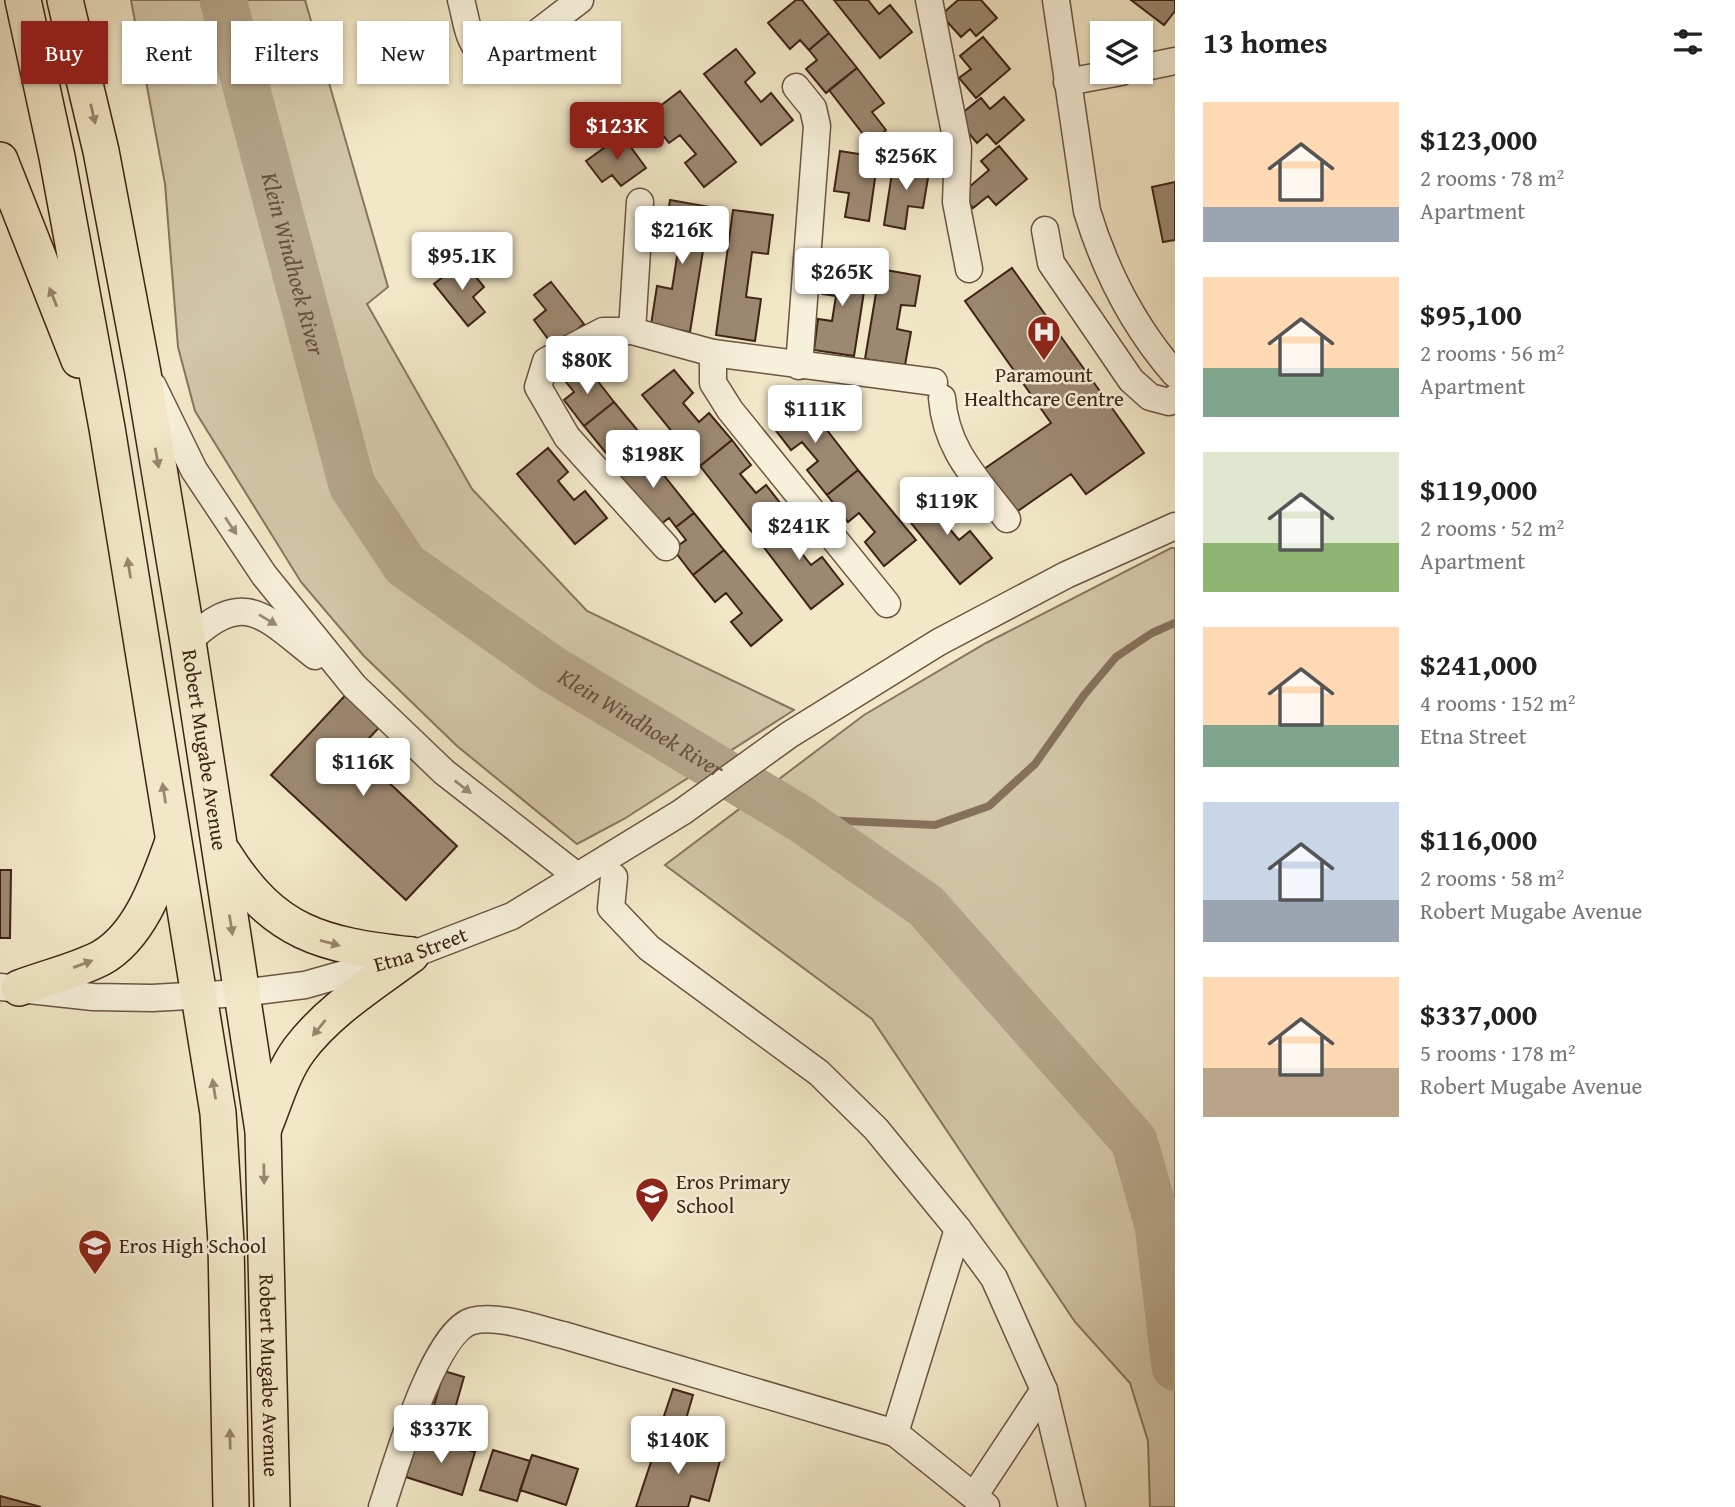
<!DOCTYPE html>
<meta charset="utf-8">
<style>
:root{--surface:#fff;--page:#f2f2f2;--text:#222;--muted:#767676;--accent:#8f2418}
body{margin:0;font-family:"Gentium Book Plus",serif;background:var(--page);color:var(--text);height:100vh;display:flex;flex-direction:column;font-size:26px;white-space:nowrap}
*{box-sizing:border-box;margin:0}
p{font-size:23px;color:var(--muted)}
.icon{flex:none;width:38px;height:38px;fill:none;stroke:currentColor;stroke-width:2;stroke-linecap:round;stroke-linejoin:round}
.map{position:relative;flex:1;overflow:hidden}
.sheet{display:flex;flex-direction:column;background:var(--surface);width:560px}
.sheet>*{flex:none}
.hud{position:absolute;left:21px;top:21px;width:665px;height:63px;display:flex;gap:14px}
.fabs{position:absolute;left:1090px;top:21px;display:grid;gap:14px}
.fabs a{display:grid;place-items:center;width:63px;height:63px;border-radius:0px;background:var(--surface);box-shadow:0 2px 5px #0004;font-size:35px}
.price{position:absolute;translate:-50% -60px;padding:0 16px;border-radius:7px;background:#fff;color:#222;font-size:23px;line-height:46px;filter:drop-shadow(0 2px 4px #0008)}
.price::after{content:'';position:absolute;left:50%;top:42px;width:21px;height:16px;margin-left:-10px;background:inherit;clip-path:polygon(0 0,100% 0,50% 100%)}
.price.on{background:var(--accent);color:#fff}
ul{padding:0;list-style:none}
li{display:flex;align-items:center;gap:21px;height:175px;padding:0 28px}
li span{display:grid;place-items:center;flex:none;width:196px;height:140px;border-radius:0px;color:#555}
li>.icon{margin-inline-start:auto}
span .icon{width:84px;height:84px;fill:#fffc;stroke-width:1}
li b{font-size:30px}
h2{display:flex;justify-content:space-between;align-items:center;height:84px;padding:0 28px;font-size:30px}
.pill{padding:0 24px;border-radius:0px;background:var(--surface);box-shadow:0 2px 5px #0004;font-size:24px;line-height:63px}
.pill.on{background:var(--accent);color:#fff}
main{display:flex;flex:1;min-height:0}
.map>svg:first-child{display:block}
.green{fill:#d3c7a9;stroke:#88755f;stroke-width:2}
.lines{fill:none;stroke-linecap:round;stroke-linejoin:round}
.stream{stroke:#85715b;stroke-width:8}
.river{stroke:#b5a58a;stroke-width:47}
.building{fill:#9c8972;stroke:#3e2315;stroke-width:2}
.minor-casing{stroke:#6b5442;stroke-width:29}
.major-casing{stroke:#3e2315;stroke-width:38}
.minor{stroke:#f7f0db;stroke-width:26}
.major{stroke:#f2e8c7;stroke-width:35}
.oneway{fill:#98866e}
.oneway2{fill:#9a8a78}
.labels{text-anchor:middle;stroke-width:5;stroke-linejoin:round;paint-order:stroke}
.poi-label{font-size:21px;fill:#3e2315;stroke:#f7f0db;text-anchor:start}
.street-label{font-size:21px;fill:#3e2315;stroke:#f7f0db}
.water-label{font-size:23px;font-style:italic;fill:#68503e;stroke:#f7f0db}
</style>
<main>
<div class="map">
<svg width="1175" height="1507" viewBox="0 0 1175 1507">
<rect width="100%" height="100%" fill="#f2e8c7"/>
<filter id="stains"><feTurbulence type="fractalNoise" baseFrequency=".00286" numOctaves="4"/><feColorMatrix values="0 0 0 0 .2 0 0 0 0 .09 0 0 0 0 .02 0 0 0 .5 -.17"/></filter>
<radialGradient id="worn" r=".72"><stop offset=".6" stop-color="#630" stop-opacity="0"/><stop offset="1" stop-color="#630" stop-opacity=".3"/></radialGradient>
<path class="green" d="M 131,0 L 305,0 L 388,287 L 367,304 L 472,489 L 587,611 L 794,710 L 624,819 L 577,844 L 457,746 L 363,655 L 301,582 L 195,411 L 178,347 L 165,184 Z
M 1171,548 L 1175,548 L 1175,1507 L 1150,1507 L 1148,1441 L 1130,1383 L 1075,1322 L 872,1019 L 665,865 L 864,715 L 986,643 Z"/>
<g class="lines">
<path class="stream" d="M 801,819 L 935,825 L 989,806 L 1035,764 L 1084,695 L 1116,657 L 1152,633 L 1175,623"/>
<path class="river" id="s1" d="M 223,0 L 352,485 L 405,565 L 552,669 L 801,819 L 926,906 L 1134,1141 L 1158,1225 L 1175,1367"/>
</g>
<path class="building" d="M 796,0 L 802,0 L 829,33 L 809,50 L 800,40 L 790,49 L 768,23 Z
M 834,0 L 868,0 L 879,14 L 890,5 L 912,32 L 880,58 Z
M 958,0 L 981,0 L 997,18 L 976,36 L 970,29 L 961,37 L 941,15 Z
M 1131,0 L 1175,0 L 1175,11 L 1164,25 Z
M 829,33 L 857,68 L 826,93 L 806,69 L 817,60 L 809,50 Z
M 983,37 L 1010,69 L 976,98 L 959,78 L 971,69 L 960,56 Z
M 736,49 L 755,73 L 745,82 L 761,102 L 771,93 L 793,120 L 761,145 L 704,74 Z
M 857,68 L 884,103 L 872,112 L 886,130 L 870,143 L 829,90 Z
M 680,91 L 736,162 L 704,187 L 685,163 L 696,154 L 680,135 L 669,143 L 647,116 Z
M 1004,97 L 1024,120 L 996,144 L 987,134 L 977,143 L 956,118 L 981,98 L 990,109 Z
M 622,135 L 646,168 L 621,186 L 612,175 L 602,182 L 586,161 Z
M 999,146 L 1027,179 L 996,205 L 988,196 L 973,208 L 961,194 L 989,170 L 981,161 Z
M 840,151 L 878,157 L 869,221 L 845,217 L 849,193 L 834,191 Z
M 894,160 L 930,166 L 923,208 L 908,206 L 905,229 L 884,225 Z
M 1175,182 L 1175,240 L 1163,242 L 1152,187 Z
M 670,200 L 710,207 L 690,332 L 651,325 L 657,286 L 672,289 L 679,244 L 664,241 Z
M 733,210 L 773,215 L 768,254 L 752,252 L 746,297 L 761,299 L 755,341 L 716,335 Z
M 827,260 L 868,266 L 854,356 L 814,350 L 818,319 L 832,321 L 836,296 L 822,294 Z
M 463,261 L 484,287 L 473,297 L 485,312 L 468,326 L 434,284 Z
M 1012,268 L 1144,453 L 1086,494 L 1071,474 L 1015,513 L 984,469 L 1051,423 L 965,301 Z
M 880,269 L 920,276 L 915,306 L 901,305 L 897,329 L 911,332 L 905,365 L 865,359 Z
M 551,282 L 584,324 L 554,347 L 534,320 L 546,310 L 534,295 Z
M 586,366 L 614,402 L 584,426 L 564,400 L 574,392 L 566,382 Z
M 674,370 L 693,393 L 683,403 L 699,422 L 709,413 L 732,440 L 700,466 L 642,395 Z
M 802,398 L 858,470 L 827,495 L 807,470 L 818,461 L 802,442 L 791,450 L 770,423 Z
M 614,402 L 644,438 L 623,455 L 615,446 L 606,453 L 584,426 Z
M 732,440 L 751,465 L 740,474 L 756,493 L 766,485 L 788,513 L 756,537 L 700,466 Z
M 638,443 L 694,513 L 676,527 L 669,518 L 657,527 L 618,477 L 632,467 L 623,455 Z
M 548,448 L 568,472 L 558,481 L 574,500 L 585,491 L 607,518 L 575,544 L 517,474 Z
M 858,470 L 916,540 L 884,566 L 865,542 L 875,532 L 859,513 L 848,522 L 827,495 Z
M 934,488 L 954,511 L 943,521 L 959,540 L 970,531 L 992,558 L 960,584 L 903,513 Z
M 694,513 L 724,550 L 693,575 L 673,549 L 686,540 L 676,527 Z
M 788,513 L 807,537 L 796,546 L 811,565 L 822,557 L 843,584 L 811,609 L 756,537 Z
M 724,550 L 782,620 L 751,646 L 731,622 L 742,613 L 726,593 L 715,602 L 693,575 Z
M 354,686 L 388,718 L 356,752 L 457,846 L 406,900 L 271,775 Z
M 0,870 L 11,870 L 10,938 L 0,938 Z
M 444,1371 L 464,1377 L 450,1426 L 430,1419 Z
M 673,1389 L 693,1395 L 684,1426 L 663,1419 Z
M 419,1435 L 475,1452 L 462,1495 L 406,1477 Z
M 659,1438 L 721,1457 L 709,1501 L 691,1496 L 688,1507 L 636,1507 Z
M 493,1450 L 530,1461 L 517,1501 L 480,1490 Z
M 532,1455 L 578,1469 L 566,1505 L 520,1490 Z
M 0,1496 L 41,1507 L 0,1507 Z"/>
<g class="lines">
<g class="minor-casing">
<g id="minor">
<path d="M 461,0 C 469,29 468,62 507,56 L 580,0"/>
<path d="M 929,0 L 958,148 L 956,202 L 969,269"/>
<path d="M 1056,0 L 1087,211 C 1105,270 1134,327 1175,374"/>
<path d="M 1141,68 L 1175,61"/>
<path d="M 1067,82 L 1121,72"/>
<path d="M 796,87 L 813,108 L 817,126 L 799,366"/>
<path d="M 1045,230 L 1051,263 L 1131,380 L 1150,397 L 1169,402 L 1175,398"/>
<path d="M 632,331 L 640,202"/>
<path d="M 713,353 L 713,383 L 730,410 L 887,604"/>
<path d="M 153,386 L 194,470 L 264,575 L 354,686 L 444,772 L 577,876"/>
<path d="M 942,398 C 946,450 976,478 1007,519"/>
<path d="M 666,547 L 567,437 L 538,387 L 546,361 L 603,331 L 632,331 L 713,353 L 934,382"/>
<path d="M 188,642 C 243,587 264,616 315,656"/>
<path d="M 614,877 L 611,908 L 649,948 L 819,1073 L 876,1129 L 958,1229 L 994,1278 L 1044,1390 L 1072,1507"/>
<path id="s2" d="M 0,987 L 93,997 L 152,998 L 242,993 L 305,985 L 411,955 L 512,916 L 682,812 L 789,735 L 939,642 L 1066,575 L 1175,526"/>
<path d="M 895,1433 L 986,1506"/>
<path d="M 974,1496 L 1044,1390"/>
<path d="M 382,1507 C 395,1469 433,1332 472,1321 C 497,1314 538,1329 563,1335 L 895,1433 L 958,1229"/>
</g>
</g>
<g class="major-casing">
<g id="major">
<path d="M 23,0 L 57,157 L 107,428 L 218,1113 L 226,1243 L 231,1507"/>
<path id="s3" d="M 65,0 L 101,151 L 143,373 L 188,642 L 263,1131 L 272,1507"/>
<path d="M 0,160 L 79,360"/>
<path d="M 224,854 C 274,934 322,945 411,955"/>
<path d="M 19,988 C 45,978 76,971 101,958 C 140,936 158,883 172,844"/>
<path d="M 263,1130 C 274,1104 282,1073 299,1050 C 328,1011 372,984 411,955"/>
</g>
</g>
<use href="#minor" class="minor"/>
<use href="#major" class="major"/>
</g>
<defs><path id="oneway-solid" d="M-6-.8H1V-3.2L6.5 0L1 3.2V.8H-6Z" transform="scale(1.75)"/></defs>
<g class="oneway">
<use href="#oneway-solid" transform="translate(93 114) rotate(77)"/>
<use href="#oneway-solid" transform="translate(53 297) rotate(-112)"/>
<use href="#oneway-solid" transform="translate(157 458) rotate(80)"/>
<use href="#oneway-solid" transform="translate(129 568) rotate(-99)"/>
<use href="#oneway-solid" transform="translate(164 793) rotate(-99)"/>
<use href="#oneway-solid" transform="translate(231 925) rotate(81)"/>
<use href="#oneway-solid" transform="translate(330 943) rotate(15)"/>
<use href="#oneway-solid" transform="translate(83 964) rotate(-20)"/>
<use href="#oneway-solid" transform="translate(319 1028) rotate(129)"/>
<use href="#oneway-solid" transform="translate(214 1089) rotate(-99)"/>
<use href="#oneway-solid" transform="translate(264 1174) rotate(89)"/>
<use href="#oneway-solid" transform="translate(230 1439) rotate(-91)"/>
</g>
<g class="oneway2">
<use href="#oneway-solid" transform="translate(231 526) rotate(56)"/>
<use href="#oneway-solid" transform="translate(268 620) rotate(31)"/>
<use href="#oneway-solid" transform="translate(463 787) rotate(38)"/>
</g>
<defs>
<g id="hospital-pin" transform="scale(1.75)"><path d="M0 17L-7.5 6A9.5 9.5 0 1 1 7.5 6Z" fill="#8f2418" stroke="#f7f0db"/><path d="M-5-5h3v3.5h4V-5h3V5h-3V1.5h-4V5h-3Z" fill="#fff"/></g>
<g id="school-pin" transform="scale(1.75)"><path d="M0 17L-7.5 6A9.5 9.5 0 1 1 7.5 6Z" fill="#8f2418" stroke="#f7f0db"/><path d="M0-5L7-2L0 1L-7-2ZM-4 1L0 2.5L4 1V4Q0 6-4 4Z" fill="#fff"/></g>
</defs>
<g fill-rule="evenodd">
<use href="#hospital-pin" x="1044" y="332"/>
<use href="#school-pin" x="652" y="1194"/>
<use href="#school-pin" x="95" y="1246"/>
</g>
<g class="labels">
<g class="poi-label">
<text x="1044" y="382" text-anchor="middle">Paramount<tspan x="1044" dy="24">Healthcare Centre</tspan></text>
<text x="676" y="1189">Eros Primary<tspan x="676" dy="24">School</tspan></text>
<text x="119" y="1253">Eros High School</text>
</g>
<g class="street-label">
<text dy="7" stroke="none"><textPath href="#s3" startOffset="763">Robert Mugabe Avenue</textPath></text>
<text dy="7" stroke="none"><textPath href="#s2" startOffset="427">Etna Street</textPath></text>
<text dy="7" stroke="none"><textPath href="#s3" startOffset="1393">Robert Mugabe Avenue</textPath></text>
</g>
<g class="water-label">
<text dy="8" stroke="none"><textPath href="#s1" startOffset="273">Klein Windhoek River</textPath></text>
<text dy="8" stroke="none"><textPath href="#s1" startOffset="882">Klein Windhoek River</textPath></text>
</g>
</g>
<rect width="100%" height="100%" filter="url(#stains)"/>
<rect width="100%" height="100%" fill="url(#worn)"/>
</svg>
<div class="fabs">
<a><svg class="icon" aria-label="layers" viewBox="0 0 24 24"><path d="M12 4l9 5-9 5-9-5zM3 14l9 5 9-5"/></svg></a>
</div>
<b class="price on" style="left:617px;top:162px">$123K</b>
<b class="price" style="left:906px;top:192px">$256K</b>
<b class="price" style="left:682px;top:266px">$216K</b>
<b class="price" style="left:462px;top:292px">$95.1K</b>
<b class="price" style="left:842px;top:308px">$265K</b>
<b class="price" style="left:587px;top:396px">$80K</b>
<b class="price" style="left:815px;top:445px">$111K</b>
<b class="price" style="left:653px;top:490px">$198K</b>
<b class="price" style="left:947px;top:537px">$119K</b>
<b class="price" style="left:799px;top:562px">$241K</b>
<b class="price" style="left:363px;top:798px">$116K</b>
<b class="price" style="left:441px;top:1465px">$337K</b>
<b class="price" style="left:678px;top:1476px">$140K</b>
<div class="hud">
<a class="pill on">Buy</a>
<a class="pill">Rent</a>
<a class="pill">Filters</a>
<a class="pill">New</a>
<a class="pill">Apartment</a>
</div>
</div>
<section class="sheet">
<h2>13 homes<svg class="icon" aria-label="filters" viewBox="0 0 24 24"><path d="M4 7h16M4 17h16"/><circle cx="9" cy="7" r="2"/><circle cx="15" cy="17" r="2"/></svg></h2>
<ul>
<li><span style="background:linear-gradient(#ffd9b3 75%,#9aa5b1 0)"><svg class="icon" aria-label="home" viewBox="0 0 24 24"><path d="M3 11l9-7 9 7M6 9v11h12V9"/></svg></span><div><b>$123,000</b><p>2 rooms · 78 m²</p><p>Apartment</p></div></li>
<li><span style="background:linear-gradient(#ffd9b3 65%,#7fa58c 0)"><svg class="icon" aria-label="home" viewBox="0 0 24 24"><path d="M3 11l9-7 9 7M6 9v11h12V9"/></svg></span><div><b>$95,100</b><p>2 rooms · 56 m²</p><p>Apartment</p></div></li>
<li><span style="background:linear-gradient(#dfe7d0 65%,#8fb573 0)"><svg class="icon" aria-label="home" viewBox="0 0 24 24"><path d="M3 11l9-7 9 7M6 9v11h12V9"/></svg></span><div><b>$119,000</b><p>2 rooms · 52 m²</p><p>Apartment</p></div></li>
<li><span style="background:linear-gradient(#ffd9b3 70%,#7fa58c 0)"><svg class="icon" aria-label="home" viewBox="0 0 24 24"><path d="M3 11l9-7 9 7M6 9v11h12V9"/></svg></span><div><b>$241,000</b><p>4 rooms · 152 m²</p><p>Etna Street</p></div></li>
<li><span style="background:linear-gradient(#c9d6e8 70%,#9aa5b1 0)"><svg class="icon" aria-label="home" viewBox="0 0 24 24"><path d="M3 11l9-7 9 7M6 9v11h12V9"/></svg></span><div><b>$116,000</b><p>2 rooms · 58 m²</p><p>Robert Mugabe Avenue</p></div></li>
<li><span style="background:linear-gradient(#ffd9b3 65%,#b9a48a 0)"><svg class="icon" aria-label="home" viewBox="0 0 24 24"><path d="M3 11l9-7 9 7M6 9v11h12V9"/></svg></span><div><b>$337,000</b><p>5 rooms · 178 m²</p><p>Robert Mugabe Avenue</p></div></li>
</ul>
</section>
</main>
